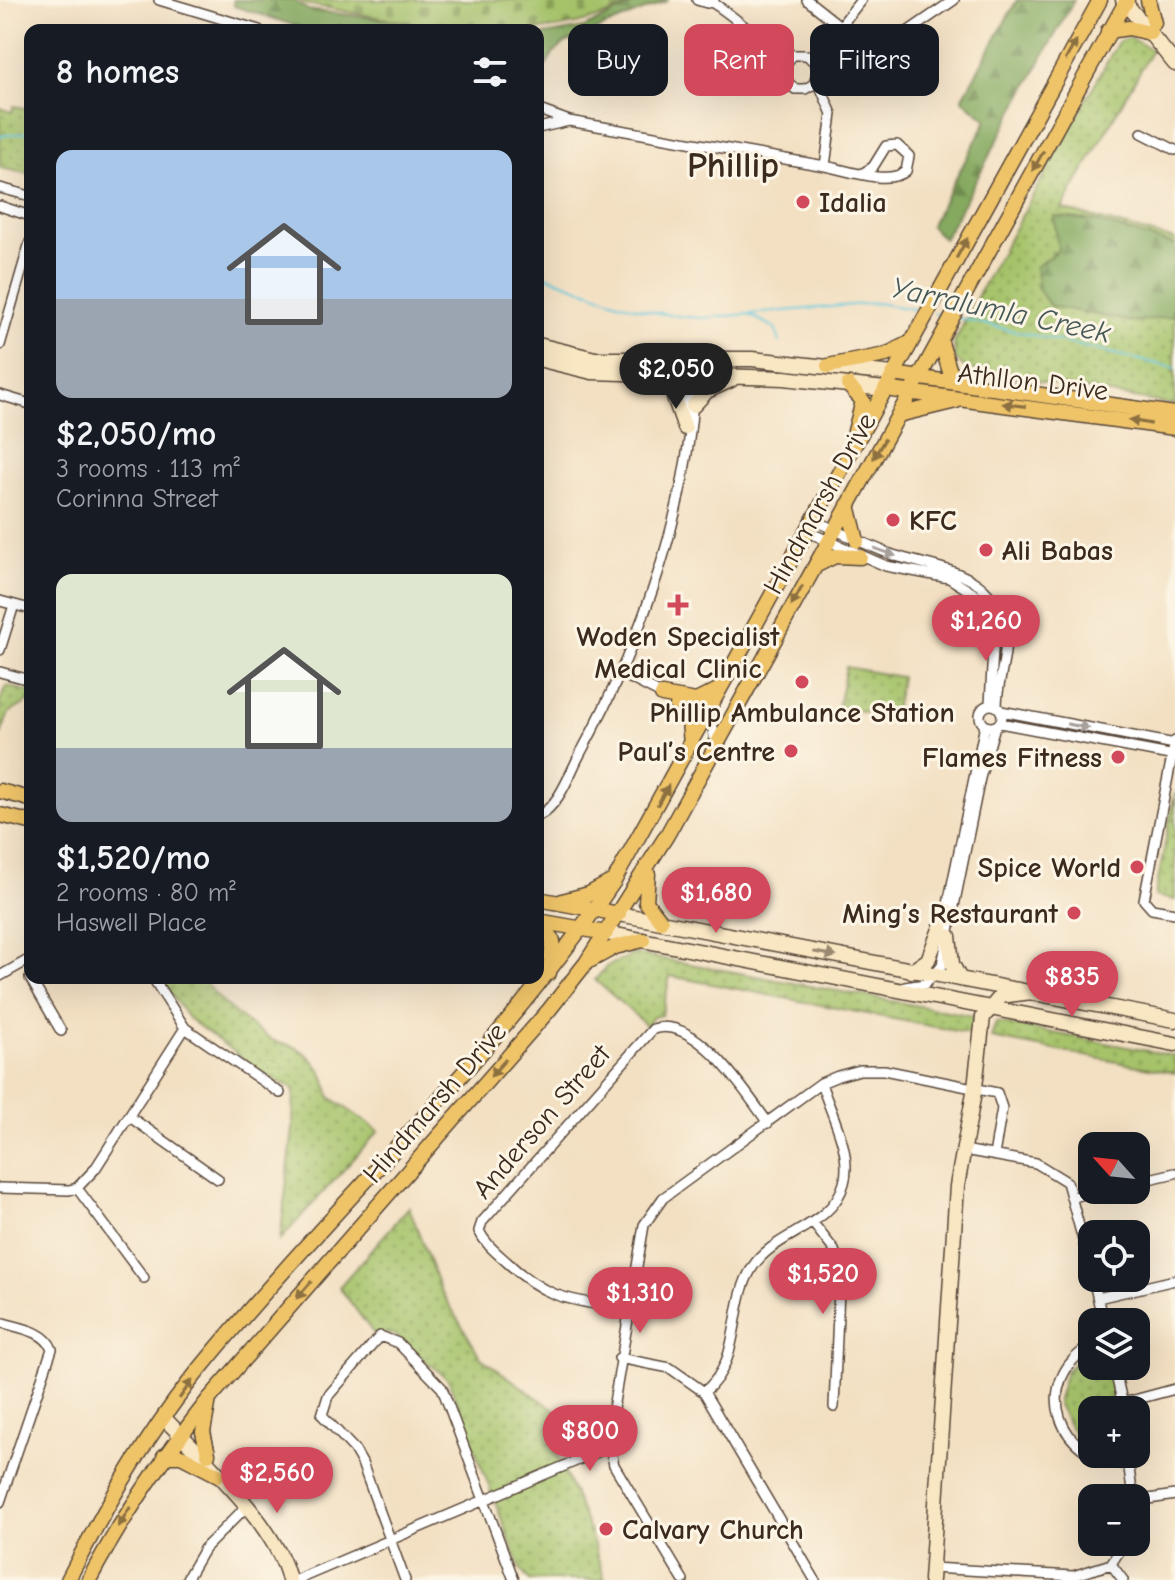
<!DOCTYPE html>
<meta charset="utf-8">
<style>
:root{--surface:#171b24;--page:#242831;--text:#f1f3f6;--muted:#9ea1a6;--accent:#d1495b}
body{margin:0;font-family:"Comic Neue",sans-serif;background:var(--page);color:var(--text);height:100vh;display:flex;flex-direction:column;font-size:30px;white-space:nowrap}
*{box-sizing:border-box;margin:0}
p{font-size:26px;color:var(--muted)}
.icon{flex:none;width:44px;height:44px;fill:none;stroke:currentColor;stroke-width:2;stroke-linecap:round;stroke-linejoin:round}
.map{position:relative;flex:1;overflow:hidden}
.details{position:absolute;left:24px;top:24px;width:520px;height:960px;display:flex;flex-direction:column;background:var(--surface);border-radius:16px;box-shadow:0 8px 32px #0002}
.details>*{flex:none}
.hud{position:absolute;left:568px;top:24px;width:486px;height:72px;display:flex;gap:16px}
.needle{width:52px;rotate:297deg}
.tools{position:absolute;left:1078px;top:1132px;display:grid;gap:16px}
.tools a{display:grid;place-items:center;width:72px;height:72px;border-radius:16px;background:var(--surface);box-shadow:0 8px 32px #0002;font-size:40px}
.price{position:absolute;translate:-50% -68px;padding:0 18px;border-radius:28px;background:var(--accent);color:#fff;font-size:26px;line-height:52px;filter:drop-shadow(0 2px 4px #0008)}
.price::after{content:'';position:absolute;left:50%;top:48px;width:24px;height:18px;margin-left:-12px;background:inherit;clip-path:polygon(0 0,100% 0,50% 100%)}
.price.selected{background:#222;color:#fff}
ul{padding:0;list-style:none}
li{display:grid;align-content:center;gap:16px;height:424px;padding:0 32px}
li span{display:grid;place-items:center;height:248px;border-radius:16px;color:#555}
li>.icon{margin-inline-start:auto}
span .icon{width:144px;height:144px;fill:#fffc;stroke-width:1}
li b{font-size:34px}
h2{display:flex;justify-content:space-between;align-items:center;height:96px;padding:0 32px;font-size:34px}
.tag{padding:0 28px;border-radius:16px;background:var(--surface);box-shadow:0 8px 32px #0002;font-size:28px;line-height:72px}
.tag.selected{background:var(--accent);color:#fff}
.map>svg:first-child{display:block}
.grass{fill:url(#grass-dots);stroke:#707644;stroke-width:2}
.forest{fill:url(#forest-firs);stroke:#606a3e;stroke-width:2}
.cemetery{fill:url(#cemetery-stones);stroke:#707644;stroke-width:2}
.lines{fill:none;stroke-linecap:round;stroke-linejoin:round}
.stream{stroke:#61c8de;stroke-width:2}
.street-casing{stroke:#574537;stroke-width:12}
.secondary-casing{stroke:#574537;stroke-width:17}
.primary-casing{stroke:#574537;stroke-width:17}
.street{stroke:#fff;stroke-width:9}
.secondary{stroke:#f9e7c3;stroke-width:14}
.primary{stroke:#efc469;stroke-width:14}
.oneway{fill:#8c6f40}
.oneway2{fill:#a79f9a}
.oneway3{fill:#9a8870}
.poi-dot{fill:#d1495b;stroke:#fcf5e5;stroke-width:3}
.labels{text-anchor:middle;stroke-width:6;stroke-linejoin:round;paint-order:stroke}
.poi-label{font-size:28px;font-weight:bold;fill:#3b2a1e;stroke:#fcf5e5;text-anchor:start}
.street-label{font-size:28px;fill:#3b2a1e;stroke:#fcf5e5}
.water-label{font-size:30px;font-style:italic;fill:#465958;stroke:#fcf5e5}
.district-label{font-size:36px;font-weight:bold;fill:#3b2a1e;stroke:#fcf5e5}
</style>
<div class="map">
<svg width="1175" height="1580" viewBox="0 0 1175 1580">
<defs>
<pattern id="grass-dots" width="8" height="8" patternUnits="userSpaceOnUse" patternTransform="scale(2)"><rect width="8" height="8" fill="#a6c36a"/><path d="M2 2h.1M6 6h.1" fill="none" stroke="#889f57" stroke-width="1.8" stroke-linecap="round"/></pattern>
<pattern id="forest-firs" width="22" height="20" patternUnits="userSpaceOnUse" patternTransform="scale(2)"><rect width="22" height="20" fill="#84a95e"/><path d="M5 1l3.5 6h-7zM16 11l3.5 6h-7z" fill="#6d8a4d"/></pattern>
<pattern id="cemetery-stones" width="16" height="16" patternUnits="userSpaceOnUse" patternTransform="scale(2)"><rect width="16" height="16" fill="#a6c36a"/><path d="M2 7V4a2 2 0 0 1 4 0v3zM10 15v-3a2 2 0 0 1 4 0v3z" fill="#889f57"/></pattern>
</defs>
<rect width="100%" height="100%" fill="#fcf5e5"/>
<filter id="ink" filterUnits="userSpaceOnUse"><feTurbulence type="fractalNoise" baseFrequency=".0125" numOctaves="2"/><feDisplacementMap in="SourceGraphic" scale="16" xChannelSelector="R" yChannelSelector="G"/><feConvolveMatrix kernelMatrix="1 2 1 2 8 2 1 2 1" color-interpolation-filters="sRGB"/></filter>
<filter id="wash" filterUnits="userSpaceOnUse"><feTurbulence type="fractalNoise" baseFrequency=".006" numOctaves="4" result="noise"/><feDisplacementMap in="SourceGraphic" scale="32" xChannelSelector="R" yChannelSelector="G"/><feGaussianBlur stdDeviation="1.8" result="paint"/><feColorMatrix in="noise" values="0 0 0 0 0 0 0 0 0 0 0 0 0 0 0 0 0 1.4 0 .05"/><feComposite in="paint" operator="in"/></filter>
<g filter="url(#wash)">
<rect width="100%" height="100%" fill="#f3e0c3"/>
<path class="grass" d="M 1129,37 L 1152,50 L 1062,209 L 1175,240 L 1175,405 L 967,369 L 955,359 L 954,343 L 981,289 L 1118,42 Z
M 14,106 L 30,109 L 30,174 L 0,168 L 0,108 L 12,112 Z
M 846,667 L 901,677 L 894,717 L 838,707 Z
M 7,686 L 30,692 L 30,701 L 9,713 L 0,737 L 0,701 Z
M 1175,792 L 1175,900 L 1155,896 Z
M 635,954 L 974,1016 L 972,1034 L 670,976 L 662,1015 L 653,1017 L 647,1026 L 595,980 L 607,966 Z
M 160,978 L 202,978 C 220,1004 245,1023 272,1040 C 279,1044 288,1044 295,1047 C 315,1057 326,1076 330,1097 L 379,1131 L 280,1240 L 293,1129 L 294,1089 L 268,1077 L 188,1018 Z
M 996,1022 L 1175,1056 L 1175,1073 L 991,1038 Z
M 409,1207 L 440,1289 L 481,1358 L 586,1432 L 556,1451 L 589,1530 L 605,1580 L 529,1580 L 521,1570 L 448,1379 L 393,1334 L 374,1334 L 339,1287 Z
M 1092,1345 L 1092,1366 L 1114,1366 L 1124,1410 L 1092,1410 L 1092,1454 L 1127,1454 L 1128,1464 L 1084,1453 L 1057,1403 L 1066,1371 Z"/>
<path class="forest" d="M 233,0 L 293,0 L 308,10 L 471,30 L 309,30 L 234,6 Z
M 642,0 L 669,0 L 565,43 L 553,54 L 538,79 L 538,36 L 584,28 Z
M 1017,0 L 1074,0 L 944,239 L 930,226 L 987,120 L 962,99 Z
M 1054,216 L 1094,221 L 1175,245 L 1175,316 L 1134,322 L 1050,306 L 1038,289 L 1036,267 L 1058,250 Z"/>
<path class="cemetery" d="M 299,0 L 637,0 C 539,58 413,22 305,4 Z"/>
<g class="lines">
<path class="stream" d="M 0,136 L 30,132
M 538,273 C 601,294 634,315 703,318 L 876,303 L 920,310
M 934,313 L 948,316
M 748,314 L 775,328 L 780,342
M 958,318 L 1175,368"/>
</g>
</g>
<g filter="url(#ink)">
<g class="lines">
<g class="street-casing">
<path id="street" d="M 159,0 L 259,30
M 697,0 L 707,3 L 714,0
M 807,0 L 864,45 L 881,50 L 954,0
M 711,2 C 739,17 762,49 793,55
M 818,66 L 807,55 L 793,55 L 783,67 L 783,78 L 795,89 L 805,89 L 814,84 L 822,50 L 861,0
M 817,79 L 832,114 L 825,166
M 539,110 L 569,121 L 825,166 C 846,170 889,186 906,171 L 909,156 L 897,145 L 886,146 L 873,167 L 863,173
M 538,128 L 569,121
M 1142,133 L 1175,150
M 0,188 L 30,196
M 0,206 L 30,216
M 0,345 L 30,242
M 0,395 L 30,404
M 685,418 L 686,373
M 814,520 C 840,532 866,545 893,555 C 939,570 991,569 1004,627 C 1010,653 997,680 997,706
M 808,532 L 886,566 L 949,578 L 976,595 L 994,630 L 990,704
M 0,601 L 30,609
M 0,650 L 14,605
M 0,672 L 30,680
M 622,674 L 665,696
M 679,702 L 712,721 L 715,743
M980 716a11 11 0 1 1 22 0a11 11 0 1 1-22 0Z
M 1001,711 L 1175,744
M 1000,723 L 1175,756
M 1175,741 L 1144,900 L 1152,909 L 1175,913
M 538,816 C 559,806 569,775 579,756 C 642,641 696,492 694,359
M 946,914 L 985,725
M 0,976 L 30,959
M 30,978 L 61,1031
M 905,987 L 925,984 L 942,965 L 980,778 L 995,726
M 185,1028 L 280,1093
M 130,1117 L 218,1179
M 964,1150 L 1036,1163 L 1067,1182 L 1092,1273
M 1136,1182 L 1175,1173
M 0,1188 L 69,1190 L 77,1188 L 95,1169 L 185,1028 L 153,978
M 77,1188 L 144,1278
M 1073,1197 L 1102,1190
M 813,1223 L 834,1250 L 840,1266 L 834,1407
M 1093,1278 L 1103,1322
M 1098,1298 L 1175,1280
M 628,1310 C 574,1299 551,1303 508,1263 C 497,1253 486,1245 479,1231 L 482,1222 L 653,1029 C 696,1014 747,1094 768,1123
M 0,1322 C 18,1328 45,1330 52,1349 L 0,1502
M 1092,1345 C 1029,1382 1058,1462 1128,1464
M 619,1358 L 670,1368 L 704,1392 L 815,1580
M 1114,1366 L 1124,1410
M 704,1392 C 743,1361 728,1306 752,1268 C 774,1232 832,1228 844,1183 C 853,1153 830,1112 821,1083
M 1123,1403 L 1175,1389
M 1127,1454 L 1133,1498
M 1136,1501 L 1175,1495
M 1111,1564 L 1123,1580
M 932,1568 L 1073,1576 L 1111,1564 L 1125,1542
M 186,1580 L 204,1549 L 245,1508
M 296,1580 L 609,1447
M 405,1580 L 362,1463 L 354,1449 L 322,1415 L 328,1396 L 380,1336 L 398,1343 L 442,1388 L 514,1580
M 683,1580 L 614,1465 L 608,1438 L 644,1225 L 663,1198 L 821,1083 L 838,1076 L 860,1070 L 884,1070 L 997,1093 L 1002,1108 L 994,1155"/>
</g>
<g class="secondary-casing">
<path id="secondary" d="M 1123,0 L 1175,64
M 538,345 L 595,359 L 752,359 L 893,374
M 538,359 L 592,372 L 784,378 L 885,389
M 667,377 L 685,428
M 693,406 L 707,391 L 731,380
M 619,914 L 1175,1020
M 606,933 L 1175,1044
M 949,936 L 952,964 L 960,979
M 912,971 L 928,960 L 947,911
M 165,1419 C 204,1460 277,1525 289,1580
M 931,1580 L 957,1186 L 975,1087 L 983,1017 L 1001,996 L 1031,992"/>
</g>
<g class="primary-casing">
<path id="primary" d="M 1148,0 L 1154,23
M 1108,31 L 1129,28 L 1150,33
M 940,339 L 950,372 L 964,380
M 828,366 L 886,355 L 907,344
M 893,374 L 1175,414
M 848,385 L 863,401 L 855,431
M 885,389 L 1175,428
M 898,415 L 956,401
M 848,505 L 857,541
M 815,566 L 835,556 L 860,557
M 662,695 L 696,701 L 718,690
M 677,707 L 689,722 L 691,744
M 0,791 L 30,799
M 0,815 L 30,822
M 648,874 L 646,902 L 661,921
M 538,899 L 619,914
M 562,901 L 589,894 L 613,881
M 538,921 L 606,933
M 539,921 L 553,941 L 549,973
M 591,960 L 615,947 L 643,940
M 208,1454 L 203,1432 L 209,1399
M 164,1456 L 181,1456 L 218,1475
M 68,1580 C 106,1505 149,1430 203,1365 C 337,1201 496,1057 614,881 L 1100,0
M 89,1580 C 123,1515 164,1457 209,1399 L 549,1010 L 586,963 L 667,835 L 1127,0"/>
</g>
<use href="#street" class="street"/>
<use href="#secondary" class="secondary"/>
<use href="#primary" class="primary"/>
</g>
<defs><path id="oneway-solid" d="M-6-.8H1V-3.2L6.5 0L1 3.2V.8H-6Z" transform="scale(2)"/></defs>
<g class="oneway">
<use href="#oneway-solid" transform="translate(1071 50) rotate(-61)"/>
<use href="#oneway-solid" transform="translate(1038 161) rotate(119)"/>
<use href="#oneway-solid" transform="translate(962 248) rotate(-61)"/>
<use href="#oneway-solid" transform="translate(1014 405) rotate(-173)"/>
<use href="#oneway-solid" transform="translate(1140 422) rotate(-170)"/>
<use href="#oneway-solid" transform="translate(879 449) rotate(120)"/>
<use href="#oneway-solid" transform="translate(797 596) rotate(119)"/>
<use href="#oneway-solid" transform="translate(663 795) rotate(-61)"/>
<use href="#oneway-solid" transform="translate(498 1068) rotate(131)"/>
<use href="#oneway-solid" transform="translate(304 1290) rotate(131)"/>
<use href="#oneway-solid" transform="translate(186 1389) rotate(-55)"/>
<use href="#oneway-solid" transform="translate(124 1517) rotate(123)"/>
</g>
<g class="oneway2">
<use href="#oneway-solid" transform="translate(885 552) rotate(20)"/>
<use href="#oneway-solid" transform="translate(1078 726) rotate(11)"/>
</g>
<use class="oneway3" href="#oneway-solid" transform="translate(825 954) rotate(11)"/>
</g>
<g class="poi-dot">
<circle cx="803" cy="202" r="8"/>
<circle cx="893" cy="520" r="8"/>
<circle cx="986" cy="550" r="8"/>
<path d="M674 593h8v8h8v8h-8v8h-8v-8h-8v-8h8z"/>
<circle cx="802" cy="682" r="8"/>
<circle cx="791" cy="751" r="8"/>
<circle cx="1118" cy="757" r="8"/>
<circle cx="1137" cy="867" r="8"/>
<circle cx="1074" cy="913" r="8"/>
<circle cx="606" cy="1529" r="8"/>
</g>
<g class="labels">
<g class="poi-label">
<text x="819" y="212">Idalia</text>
<text x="909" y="530">KFC</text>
<text x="1002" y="560">Ali Babas</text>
<text x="678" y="646" text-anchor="middle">Woden Specialist<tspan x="678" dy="32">Medical Clinic</tspan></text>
<text x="802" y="722" text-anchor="middle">Phillip Ambulance Station</text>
<text x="775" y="761" text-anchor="end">Paul’s Centre</text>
<text x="1102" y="767" text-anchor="end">Flames Fitness</text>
<text x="1121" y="877" text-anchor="end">Spice World</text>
<text x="1058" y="923" text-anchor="end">Ming’s Restaurant</text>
<text x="622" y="1539">Calvary Church</text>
</g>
<g class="street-label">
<text transform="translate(1033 381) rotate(7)" y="10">Athllon Drive</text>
<text transform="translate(819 503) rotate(-61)" y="10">Hindmarsh Drive</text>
<text transform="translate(434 1102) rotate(-49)" y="10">Hindmarsh Drive</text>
<text transform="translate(541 1121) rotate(-49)" y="10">Anderson Street</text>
</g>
<g class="water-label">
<text transform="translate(1001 310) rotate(12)" y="10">Yarralumla Creek</text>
</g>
<g class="district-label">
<text x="733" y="177">Phillip</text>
</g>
</g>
</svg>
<div class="tools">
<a><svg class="needle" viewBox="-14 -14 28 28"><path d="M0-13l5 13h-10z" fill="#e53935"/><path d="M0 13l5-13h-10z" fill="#9ea1a6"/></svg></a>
<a><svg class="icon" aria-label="locate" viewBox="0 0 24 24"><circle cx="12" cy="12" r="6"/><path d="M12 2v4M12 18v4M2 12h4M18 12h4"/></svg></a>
<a><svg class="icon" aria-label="layers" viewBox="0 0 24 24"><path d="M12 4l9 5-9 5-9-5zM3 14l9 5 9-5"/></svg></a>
<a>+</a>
<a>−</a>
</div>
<b class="price selected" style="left:676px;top:411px">$2,050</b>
<b class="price" style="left:986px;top:663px">$1,260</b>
<b class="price" style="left:716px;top:935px">$1,680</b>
<b class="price" style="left:1072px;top:1019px">$835</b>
<b class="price" style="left:823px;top:1316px">$1,520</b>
<b class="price" style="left:640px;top:1335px">$1,310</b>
<b class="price" style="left:590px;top:1473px">$800</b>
<b class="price" style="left:277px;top:1515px">$2,560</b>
<div class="hud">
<a class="tag">Buy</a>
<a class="tag selected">Rent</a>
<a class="tag">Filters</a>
</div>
<section class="details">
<h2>8 homes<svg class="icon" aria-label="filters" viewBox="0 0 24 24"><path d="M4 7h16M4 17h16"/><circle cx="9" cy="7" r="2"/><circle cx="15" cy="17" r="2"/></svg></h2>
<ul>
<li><span style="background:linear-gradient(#a9c7e8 60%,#9aa5b1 0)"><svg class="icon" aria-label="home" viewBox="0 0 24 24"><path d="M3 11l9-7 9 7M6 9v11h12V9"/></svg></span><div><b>$2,050/mo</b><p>3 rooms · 113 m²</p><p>Corinna Street</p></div></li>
<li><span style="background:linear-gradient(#dfe7d0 70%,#9aa5b1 0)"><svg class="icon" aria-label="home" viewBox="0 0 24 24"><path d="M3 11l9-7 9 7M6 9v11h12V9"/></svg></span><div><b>$1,520/mo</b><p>2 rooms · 80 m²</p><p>Haswell Place</p></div></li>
</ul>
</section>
</div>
